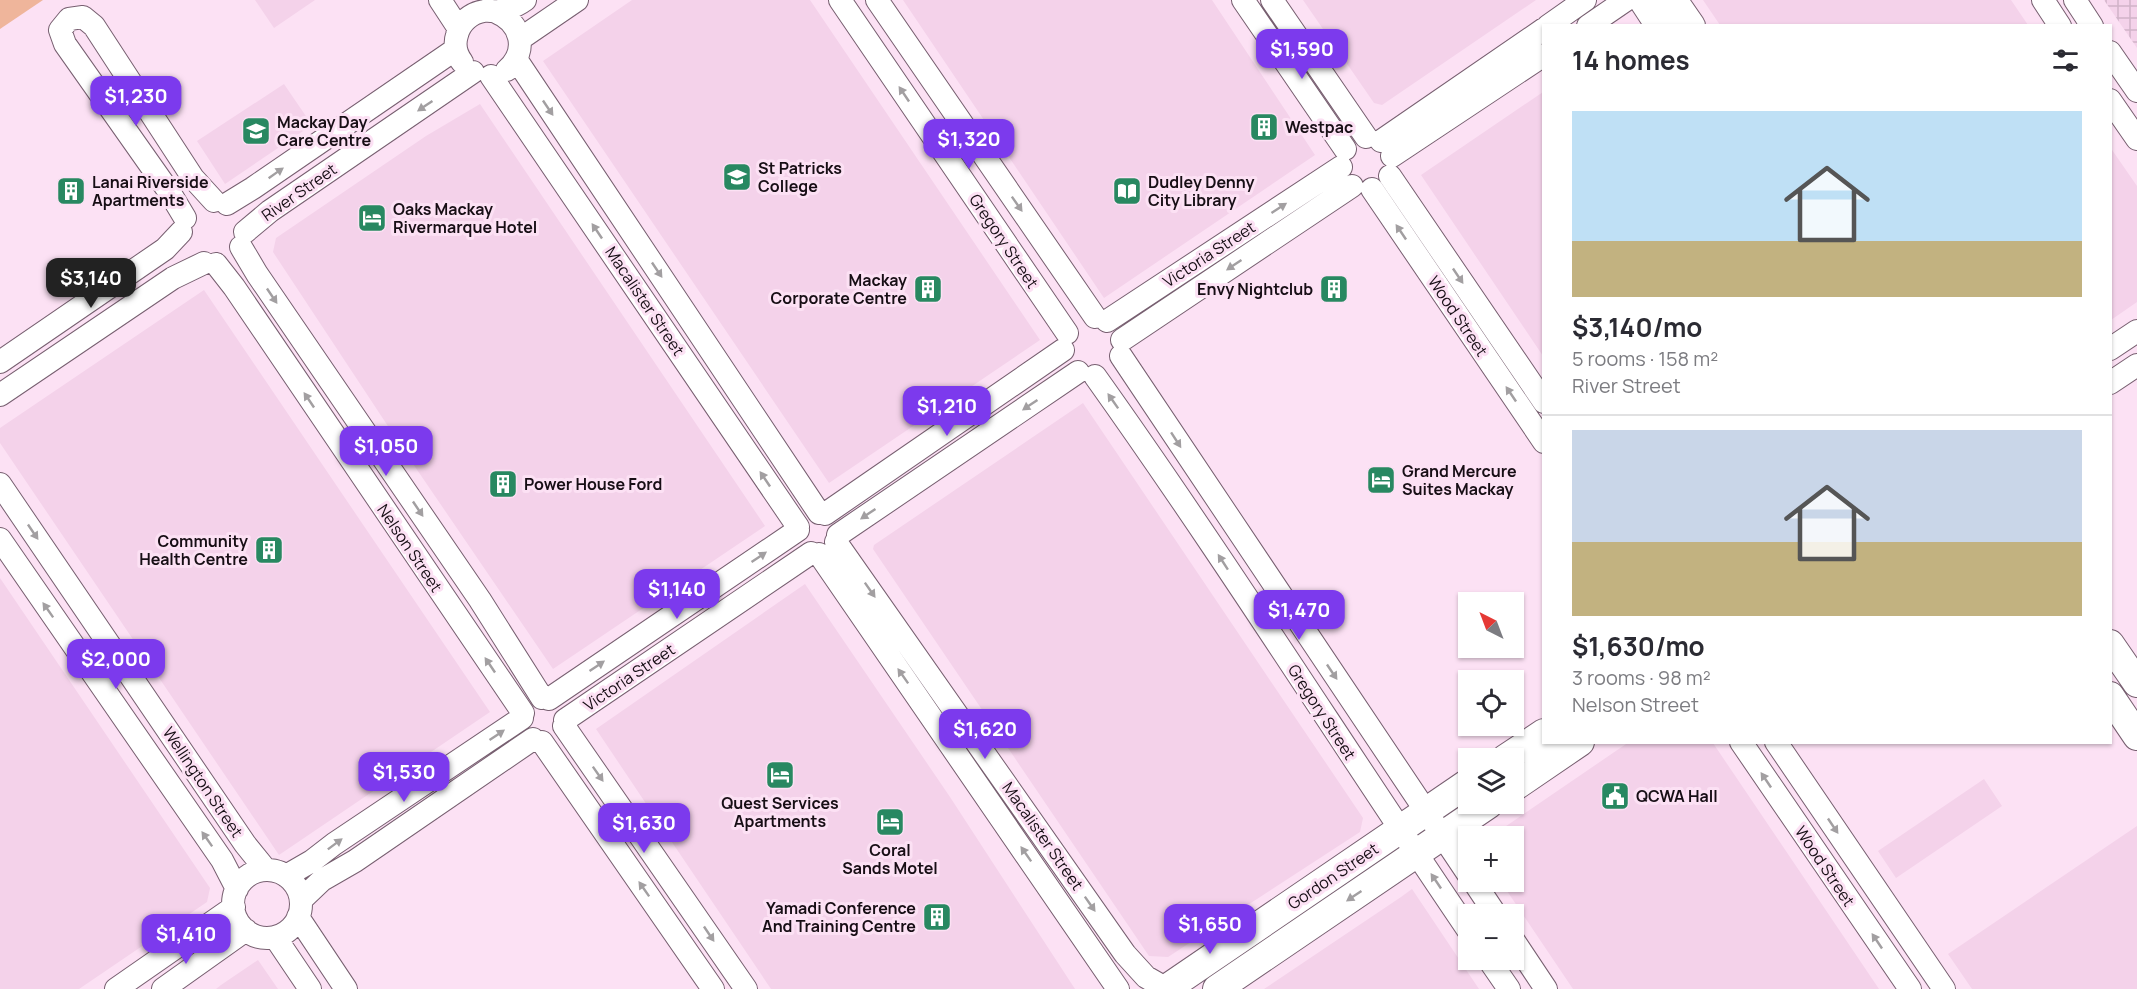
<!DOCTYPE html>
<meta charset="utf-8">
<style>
:root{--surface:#fff;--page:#f7f7f7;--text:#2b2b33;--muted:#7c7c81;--line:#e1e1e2;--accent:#7c3aed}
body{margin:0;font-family:Manrope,sans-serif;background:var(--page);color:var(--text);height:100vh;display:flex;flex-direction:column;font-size:22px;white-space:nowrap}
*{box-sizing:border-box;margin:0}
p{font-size:20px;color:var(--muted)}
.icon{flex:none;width:33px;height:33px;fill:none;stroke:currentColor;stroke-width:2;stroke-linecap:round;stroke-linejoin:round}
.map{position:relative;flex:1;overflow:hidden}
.drawer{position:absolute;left:1542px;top:24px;width:570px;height:720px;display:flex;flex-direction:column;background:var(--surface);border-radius:0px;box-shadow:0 2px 4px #0004}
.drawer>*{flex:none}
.needle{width:39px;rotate:318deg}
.tools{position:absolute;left:1458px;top:592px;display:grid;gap:12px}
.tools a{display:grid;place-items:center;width:66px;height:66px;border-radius:0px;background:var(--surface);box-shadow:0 2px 4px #0004;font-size:30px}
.price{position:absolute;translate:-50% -51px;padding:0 14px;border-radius:12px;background:var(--accent);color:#fff;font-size:20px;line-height:39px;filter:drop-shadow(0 2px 3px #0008)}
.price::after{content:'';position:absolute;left:50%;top:36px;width:18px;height:14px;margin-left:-9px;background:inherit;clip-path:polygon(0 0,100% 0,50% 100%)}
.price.active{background:#222;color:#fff}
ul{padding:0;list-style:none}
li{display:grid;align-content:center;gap:12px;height:318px;padding:0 30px}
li+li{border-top:2px solid var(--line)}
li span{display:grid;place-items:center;height:186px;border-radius:0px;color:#555}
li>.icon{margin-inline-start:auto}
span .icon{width:108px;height:108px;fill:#fffc;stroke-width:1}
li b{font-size:26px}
h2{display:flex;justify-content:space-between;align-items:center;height:72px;padding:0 30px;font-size:26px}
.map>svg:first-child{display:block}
.built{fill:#f4d2ea}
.industrial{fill:url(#industrial-grid)}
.green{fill:#efb59b}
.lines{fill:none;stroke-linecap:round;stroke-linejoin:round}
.minor-casing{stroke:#775f70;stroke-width:24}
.major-casing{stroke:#775f70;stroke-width:30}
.minor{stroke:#fff;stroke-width:22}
.major{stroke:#fff;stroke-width:28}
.oneway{fill:#a29fa1}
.labels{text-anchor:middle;stroke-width:6;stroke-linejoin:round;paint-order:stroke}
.poi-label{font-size:16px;font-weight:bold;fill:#170e15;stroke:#fce1f4;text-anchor:start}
.street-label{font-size:16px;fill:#170e15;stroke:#fce1f4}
</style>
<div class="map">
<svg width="2137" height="989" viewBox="0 0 2137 989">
<defs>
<pattern id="industrial-grid" width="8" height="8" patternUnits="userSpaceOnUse" patternTransform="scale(1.5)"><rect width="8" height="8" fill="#f4d2ea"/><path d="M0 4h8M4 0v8" fill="none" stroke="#d0b3c8"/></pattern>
</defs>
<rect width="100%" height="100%" fill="#fce1f4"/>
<path class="built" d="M 255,0 L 315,0 L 274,28 Z
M 632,0 L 810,0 L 1040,340 L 829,483 L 543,61 Z
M 903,0 L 1212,0 L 1315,155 L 1104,298 Z
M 1303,0 L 1536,0 L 1382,105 L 1374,103 Z
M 1703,0 L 2011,0 L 2028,25 L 1720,25 Z
M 284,84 L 312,125 L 225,184 L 197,141 Z
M 1543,92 L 1543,356 L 1421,175 Z
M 480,104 L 765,526 L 553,669 L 409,458 L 273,252 L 276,238 L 426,136 Z
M 2110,147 L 2137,186 L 2137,302 L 2111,320 Z
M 204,290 L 490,712 L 279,855 L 0,443 L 0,428 Z
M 1083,403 L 1363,818 L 1360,832 L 1168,957 L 1149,956 L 873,549 L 874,545 Z
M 0,578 L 210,888 L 207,902 L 79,989 L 0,989 Z
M 805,584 L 950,797 L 1075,989 L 771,989 L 655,817 L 596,729 Z
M 1629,742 L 1713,743 L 1879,989 L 1573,989 L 1501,882 L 1514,882 L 1514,837 L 1490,837 Z
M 1984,779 L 2002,806 L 1896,878 L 1878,851 Z
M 2137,826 L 2137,989 L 1972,989 L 1948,954 Z
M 1412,889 L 1479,989 L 1264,989 L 1401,897 Z
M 258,960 L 278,989 L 216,989 L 221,985 Z"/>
<path class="industrial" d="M 2104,0 L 2137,0 L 2137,48 Z"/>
<path class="green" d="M 0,0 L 43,0 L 0,29 Z"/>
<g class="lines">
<g class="minor-casing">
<path id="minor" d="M 440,0 L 459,29
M 840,0 L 1067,333
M 877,0 L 1095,317
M 1243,0 L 1345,149
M 1272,0 L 1366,137
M 2043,0 L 2060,26
M 2075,0 L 2092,26
M 496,12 C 521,22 529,51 507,70
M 1548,26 L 1585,0
M 1588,26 L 1626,0
M 520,39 L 577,0
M 2110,52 L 2137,91
M 516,59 L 819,513
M 462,62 C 456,54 454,44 457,35 C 460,22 471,13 484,11 C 489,10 494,12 499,11 C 509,9 517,6 525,0
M 491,76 L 798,527
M 2110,100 L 2137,139
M 1381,141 L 1544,29
M 1392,156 L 1544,55
M 1390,176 L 1544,402
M 1372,189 L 1544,442
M 227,204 L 253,188 L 456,49
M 185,218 L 170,193 L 65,44 L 60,30 L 69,19 L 83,17 L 94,26 L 193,178 L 214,201
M 245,232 L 270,211 L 473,72
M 241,247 L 257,274 L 480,600 L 542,698
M 216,264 L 234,287 L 523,713
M 1107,321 L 1341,167
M 1122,340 L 1352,186
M 2110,349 L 2137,331
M 1121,356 L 1468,874
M 0,362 L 165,249 L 181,232
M 1095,376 C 1224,557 1343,746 1468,930
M 2110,383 L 2137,365
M 0,395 L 173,278 L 204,263
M 0,484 L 245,844 L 266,870
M 825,514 L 1063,350
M 838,535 L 1078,372
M 0,539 L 222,860 L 237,889
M 836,542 L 1125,954 L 1146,977 L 1167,989
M 819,554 L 1118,989
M 549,699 L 798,530
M 565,720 L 811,553
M 564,726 L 746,989
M 542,742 L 713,989
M 1741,742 L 1910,989
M 1776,742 L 1944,989
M233 904a34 34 0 1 1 68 0a34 34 0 1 1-68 0Z
M 286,876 L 312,861 L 334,844 L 522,718
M 1474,882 L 1496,915
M 301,900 L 322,880 L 355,861 L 533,739
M 298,917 L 346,989
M 275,937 L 310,989
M 1514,941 L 1546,989
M 1489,960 L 1509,989
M 116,989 L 234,907
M 163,989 L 246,930"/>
</g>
<g class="major-casing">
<path id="major" d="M 1643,0 L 1660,26
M 1673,0 L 1691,26
M 2110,644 L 2137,683
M 2110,696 L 2137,736
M 1505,759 L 1544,733
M 1514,787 L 1580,742
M 1166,989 L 1468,783
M 1217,989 L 1489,804"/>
</g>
<use href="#minor" class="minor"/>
<use href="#major" class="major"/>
</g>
<defs><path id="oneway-solid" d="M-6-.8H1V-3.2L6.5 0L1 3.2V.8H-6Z" transform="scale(1.5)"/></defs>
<g class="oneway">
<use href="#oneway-solid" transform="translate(904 94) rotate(-124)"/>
<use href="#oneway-solid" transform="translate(425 106) rotate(146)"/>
<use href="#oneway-solid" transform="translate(548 108) rotate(56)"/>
<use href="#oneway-solid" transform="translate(276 173) rotate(-35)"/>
<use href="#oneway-solid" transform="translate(1017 204) rotate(55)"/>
<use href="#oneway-solid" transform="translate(1279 208) rotate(-33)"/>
<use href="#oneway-solid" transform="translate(597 231) rotate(-124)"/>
<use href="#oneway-solid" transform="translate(1401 232) rotate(-124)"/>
<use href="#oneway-solid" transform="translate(1234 265) rotate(146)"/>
<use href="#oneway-solid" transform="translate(657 270) rotate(56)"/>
<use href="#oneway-solid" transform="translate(1458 276) rotate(56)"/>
<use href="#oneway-solid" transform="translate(272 296) rotate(56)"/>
<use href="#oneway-solid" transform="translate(1511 394) rotate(-124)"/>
<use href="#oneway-solid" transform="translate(309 400) rotate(-124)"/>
<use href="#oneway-solid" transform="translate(1113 401) rotate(-125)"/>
<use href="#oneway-solid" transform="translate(1030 405) rotate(146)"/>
<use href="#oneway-solid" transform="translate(1176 440) rotate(57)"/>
<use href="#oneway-solid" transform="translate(765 479) rotate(-124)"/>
<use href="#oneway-solid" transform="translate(418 509) rotate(56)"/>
<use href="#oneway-solid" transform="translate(868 514) rotate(146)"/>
<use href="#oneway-solid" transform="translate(33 532) rotate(56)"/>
<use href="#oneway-solid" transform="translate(759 557) rotate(-34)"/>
<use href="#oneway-solid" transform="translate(1223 562) rotate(-123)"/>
<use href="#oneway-solid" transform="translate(870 590) rotate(55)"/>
<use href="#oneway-solid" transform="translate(48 610) rotate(-125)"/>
<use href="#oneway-solid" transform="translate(490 665) rotate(-124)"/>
<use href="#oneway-solid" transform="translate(597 666) rotate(-34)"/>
<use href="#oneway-solid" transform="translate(1332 672) rotate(56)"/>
<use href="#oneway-solid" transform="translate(903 676) rotate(-125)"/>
<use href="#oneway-solid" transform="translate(497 735) rotate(-34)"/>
<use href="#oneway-solid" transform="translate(598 774) rotate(55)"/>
<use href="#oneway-solid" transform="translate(1766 780) rotate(-124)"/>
<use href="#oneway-solid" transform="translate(1833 826) rotate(56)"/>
<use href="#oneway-solid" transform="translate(207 839) rotate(-125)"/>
<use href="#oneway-solid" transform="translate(335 844) rotate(-37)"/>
<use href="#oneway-solid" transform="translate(1026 854) rotate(-125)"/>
<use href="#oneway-solid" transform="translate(1436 881) rotate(-124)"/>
<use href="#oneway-solid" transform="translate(644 889) rotate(-125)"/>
<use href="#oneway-solid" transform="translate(1354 896) rotate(146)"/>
<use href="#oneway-solid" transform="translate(1090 904) rotate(55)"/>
<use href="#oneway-solid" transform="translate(709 934) rotate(56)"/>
<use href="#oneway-solid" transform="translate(1877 941) rotate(-124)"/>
</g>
<defs>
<g id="building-square" transform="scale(1.5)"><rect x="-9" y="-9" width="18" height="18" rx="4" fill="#288861" stroke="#fce1f4"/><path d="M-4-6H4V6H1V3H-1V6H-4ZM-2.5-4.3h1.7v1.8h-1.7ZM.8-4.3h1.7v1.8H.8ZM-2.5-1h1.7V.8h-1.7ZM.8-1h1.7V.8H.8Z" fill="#fff"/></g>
<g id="school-square" transform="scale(1.5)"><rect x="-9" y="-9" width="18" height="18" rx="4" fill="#288861" stroke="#fce1f4"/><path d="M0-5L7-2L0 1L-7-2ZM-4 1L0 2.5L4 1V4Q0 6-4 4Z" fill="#fff"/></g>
<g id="library-square" transform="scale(1.5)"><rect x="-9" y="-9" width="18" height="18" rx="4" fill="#288861" stroke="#fce1f4"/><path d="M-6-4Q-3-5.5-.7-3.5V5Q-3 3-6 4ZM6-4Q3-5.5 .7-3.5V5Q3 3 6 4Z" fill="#fff"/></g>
<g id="hotel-square" transform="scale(1.5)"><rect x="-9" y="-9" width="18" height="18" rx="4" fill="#288861" stroke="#fce1f4"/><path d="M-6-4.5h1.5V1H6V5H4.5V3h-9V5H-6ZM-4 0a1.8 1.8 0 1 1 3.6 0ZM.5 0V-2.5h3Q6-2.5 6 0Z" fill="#fff"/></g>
<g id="civic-square" transform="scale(1.5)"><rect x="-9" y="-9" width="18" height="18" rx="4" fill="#288861" stroke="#fce1f4"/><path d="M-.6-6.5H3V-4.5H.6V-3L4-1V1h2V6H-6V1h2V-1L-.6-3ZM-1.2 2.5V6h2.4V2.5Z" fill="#fff"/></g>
</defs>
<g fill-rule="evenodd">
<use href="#building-square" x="1264" y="127"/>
<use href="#school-square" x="256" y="131"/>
<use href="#school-square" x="737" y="177"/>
<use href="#building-square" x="71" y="191"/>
<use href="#library-square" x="1127" y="191"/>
<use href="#hotel-square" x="372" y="218"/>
<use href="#building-square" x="928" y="289"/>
<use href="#building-square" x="1334" y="289"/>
<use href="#hotel-square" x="1381" y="480"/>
<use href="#building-square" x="503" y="484"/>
<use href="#building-square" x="269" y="550"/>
<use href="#hotel-square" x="780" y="775"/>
<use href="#civic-square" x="1615" y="796"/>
<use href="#hotel-square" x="890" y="822"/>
<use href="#building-square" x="937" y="917"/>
</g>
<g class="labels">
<g class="poi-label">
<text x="277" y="128">Mackay Day<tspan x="277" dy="18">Care Centre</tspan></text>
<text x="1285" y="133">Westpac</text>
<text x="758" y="174">St Patricks<tspan x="758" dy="18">College</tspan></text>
<text x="92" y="188">Lanai Riverside<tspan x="92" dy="18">Apartments</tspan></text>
<text x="1148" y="188">Dudley Denny<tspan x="1148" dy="18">City Library</tspan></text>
<text x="393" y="215">Oaks Mackay<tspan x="393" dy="18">Rivermarque Hotel</tspan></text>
<text x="907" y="286" text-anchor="end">Mackay<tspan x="907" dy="18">Corporate Centre</tspan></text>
<text x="1313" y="295" text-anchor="end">Envy Nightclub</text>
<text x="1402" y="477">Grand Mercure<tspan x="1402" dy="18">Suites Mackay</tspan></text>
<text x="524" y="490">Power House Ford</text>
<text x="248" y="547" text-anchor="end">Community<tspan x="248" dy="18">Health Centre</tspan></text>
<text x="1636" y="802">QCWA Hall</text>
<text x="780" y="809" text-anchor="middle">Quest Services<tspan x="780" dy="18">Apartments</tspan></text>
<text x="890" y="856" text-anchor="middle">Coral<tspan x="890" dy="18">Sands Motel</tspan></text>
<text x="916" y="914" text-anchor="end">Yamadi Conference<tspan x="916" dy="18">And Training Centre</tspan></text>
</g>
<g class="street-label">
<text transform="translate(299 192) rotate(-35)" y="6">River Street</text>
<text transform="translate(1004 241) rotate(56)" y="6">Gregory Street</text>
<text transform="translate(1209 254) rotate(-33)" y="6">Victoria Street</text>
<text transform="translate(645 301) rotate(56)" y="6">Macalister Street</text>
<text transform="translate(1458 316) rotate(56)" y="6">Wood Street</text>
<text transform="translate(410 548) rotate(56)" y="6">Nelson Street</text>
<text transform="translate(629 677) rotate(-34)" y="6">Victoria Street</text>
<text transform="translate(1322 712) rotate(57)" y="6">Gregory Street</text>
<text transform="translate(203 782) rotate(56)" y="6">Wellington Street</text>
<text transform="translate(1043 836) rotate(55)" y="6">Macalister Street</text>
<text transform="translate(1825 866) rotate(56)" y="6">Wood Street</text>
<text transform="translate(1333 876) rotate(-34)" y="6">Gordon Street</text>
</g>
</g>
</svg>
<div class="tools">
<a><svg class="needle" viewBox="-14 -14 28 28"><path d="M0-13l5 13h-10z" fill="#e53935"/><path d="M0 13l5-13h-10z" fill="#7c7c81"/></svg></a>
<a><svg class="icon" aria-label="locate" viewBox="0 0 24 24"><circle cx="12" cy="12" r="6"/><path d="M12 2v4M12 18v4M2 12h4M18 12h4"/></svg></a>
<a><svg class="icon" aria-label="layers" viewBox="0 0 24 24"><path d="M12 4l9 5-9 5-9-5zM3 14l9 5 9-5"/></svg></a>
<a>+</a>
<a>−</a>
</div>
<b class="price" style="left:1302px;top:80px">$1,590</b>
<b class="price" style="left:136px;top:127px">$1,230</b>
<b class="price" style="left:969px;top:170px">$1,320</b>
<b class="price active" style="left:91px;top:309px">$3,140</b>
<b class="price" style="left:947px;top:437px">$1,210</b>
<b class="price" style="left:386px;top:477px">$1,050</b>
<b class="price" style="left:677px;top:620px">$1,140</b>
<b class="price" style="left:1299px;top:641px">$1,470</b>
<b class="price" style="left:116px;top:690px">$2,000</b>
<b class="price" style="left:985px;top:760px">$1,620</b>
<b class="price" style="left:404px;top:803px">$1,530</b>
<b class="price" style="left:644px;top:854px">$1,630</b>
<b class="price" style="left:1210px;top:955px">$1,650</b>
<b class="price" style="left:186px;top:965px">$1,410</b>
<section class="drawer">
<h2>14 homes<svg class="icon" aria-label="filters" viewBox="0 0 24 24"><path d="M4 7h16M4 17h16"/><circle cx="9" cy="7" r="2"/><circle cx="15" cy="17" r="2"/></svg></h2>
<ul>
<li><span style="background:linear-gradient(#bfe0f5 70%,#c2b280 0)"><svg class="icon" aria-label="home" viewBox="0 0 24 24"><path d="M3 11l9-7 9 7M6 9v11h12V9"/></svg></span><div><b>$3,140/mo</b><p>5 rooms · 158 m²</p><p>River Street</p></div></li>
<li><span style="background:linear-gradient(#c9d6e8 60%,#c2b280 0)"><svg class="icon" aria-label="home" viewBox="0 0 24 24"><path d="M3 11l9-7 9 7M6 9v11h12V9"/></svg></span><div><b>$1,630/mo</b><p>3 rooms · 98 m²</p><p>Nelson Street</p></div></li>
</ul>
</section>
</div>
